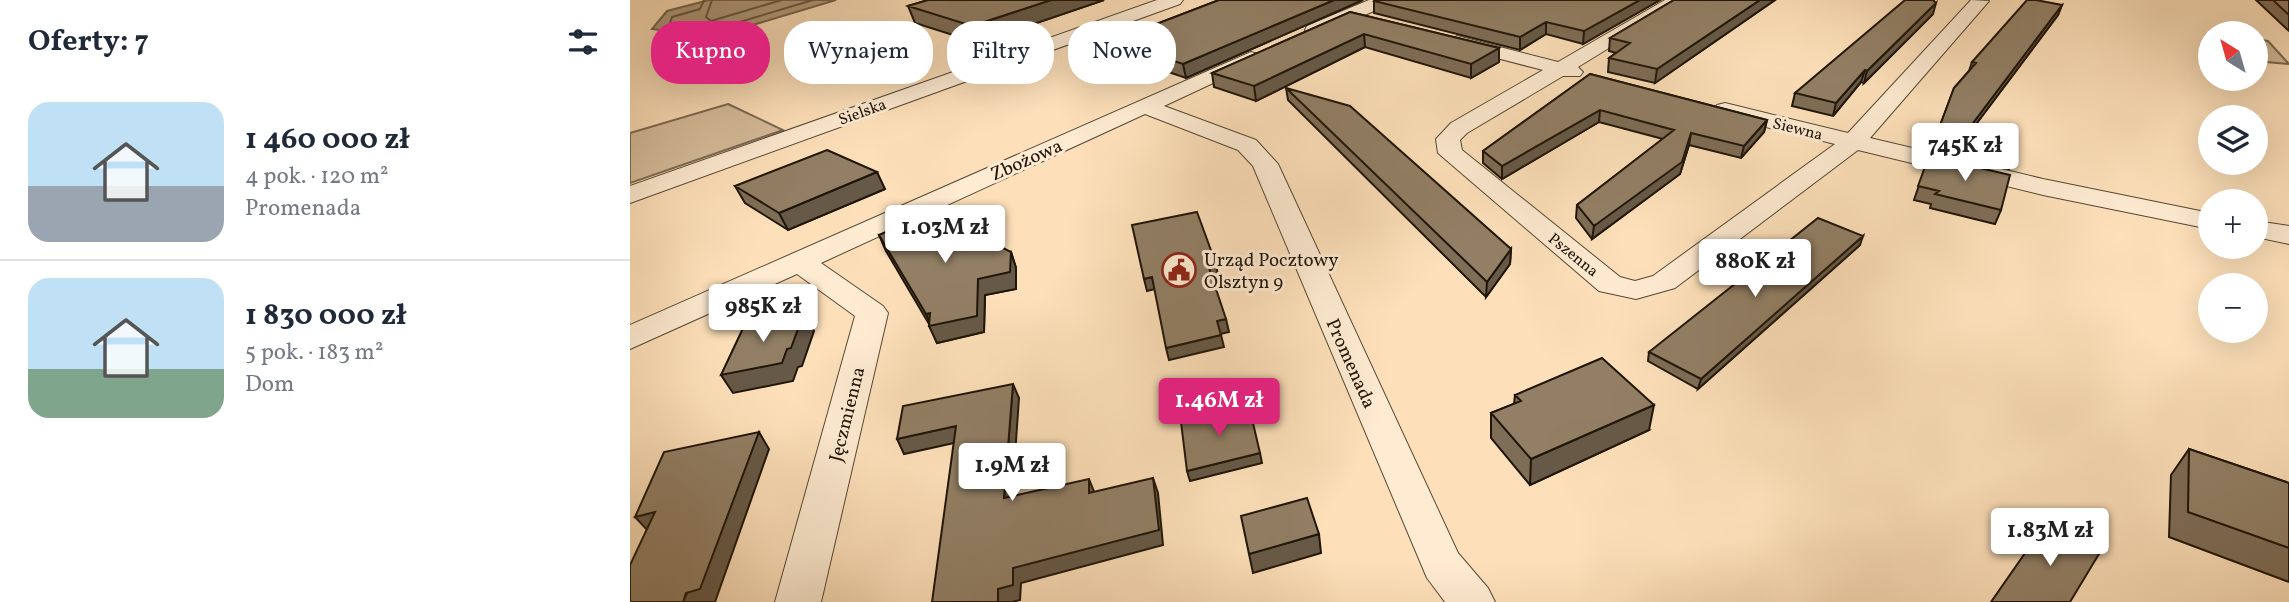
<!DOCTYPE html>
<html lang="pl">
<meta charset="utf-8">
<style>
:root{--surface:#fff;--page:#f2f2f3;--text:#1f2937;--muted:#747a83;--line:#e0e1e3;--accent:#db2777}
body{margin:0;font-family:Vollkorn,serif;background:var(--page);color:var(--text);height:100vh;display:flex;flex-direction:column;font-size:26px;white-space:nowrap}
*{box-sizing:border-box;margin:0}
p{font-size:23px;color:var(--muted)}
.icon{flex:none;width:38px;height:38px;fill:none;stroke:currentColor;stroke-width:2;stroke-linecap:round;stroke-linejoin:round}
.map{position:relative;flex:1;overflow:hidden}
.sheet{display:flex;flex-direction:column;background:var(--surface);width:630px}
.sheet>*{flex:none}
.hud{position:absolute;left:21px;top:21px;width:665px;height:63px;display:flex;gap:14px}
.needle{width:46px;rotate:323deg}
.tools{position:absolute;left:1568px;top:21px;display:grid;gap:14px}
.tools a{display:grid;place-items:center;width:70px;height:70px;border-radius:50%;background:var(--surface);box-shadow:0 7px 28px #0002;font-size:35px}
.price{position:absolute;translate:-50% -60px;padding:0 16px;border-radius:7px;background:#fff;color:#222;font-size:23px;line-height:46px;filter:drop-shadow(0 2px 4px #0008)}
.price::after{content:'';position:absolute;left:50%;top:42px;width:21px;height:16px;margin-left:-10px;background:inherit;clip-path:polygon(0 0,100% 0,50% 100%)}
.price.active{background:var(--accent);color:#fff}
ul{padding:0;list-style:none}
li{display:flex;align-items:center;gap:21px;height:175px;padding:0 28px}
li+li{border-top:2px solid var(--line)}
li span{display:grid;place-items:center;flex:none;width:196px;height:140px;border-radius:21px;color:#555}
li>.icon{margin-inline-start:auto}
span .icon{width:84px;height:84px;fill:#fffc;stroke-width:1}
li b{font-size:30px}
h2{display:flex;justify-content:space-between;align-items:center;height:84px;padding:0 28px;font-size:30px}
.tag{padding:0 24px;border-radius:28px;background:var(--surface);box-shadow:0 7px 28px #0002;font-size:24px;line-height:63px}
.tag.active{background:var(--accent);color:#fff}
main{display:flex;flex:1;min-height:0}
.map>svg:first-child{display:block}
.green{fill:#d7bd9c;stroke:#7b6952;stroke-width:2}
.water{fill:#b29b7d;stroke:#77654e;stroke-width:2}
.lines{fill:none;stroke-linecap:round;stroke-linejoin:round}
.shore{stroke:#685842;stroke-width:2}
.minor-casing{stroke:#564834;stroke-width:2}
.minor{fill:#feebd2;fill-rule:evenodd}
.wall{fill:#7e6d57;stroke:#1f1508;stroke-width:2}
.shaded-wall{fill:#665947;stroke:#1f1508;stroke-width:2}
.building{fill:#927f65;stroke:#1f1508;stroke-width:2}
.labels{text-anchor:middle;stroke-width:6;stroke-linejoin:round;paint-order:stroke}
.far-street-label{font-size:16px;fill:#1f1508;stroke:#feebd2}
.street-label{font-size:19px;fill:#1f1508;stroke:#feebd2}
.poi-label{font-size:19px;fill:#1f1508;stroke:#feebd2;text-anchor:start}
</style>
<main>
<section class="sheet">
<h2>Oferty: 7<svg class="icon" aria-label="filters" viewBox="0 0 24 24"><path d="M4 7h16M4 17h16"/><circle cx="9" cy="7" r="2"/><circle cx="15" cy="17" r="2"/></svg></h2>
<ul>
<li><span style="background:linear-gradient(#bfe0f5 60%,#9aa5b1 0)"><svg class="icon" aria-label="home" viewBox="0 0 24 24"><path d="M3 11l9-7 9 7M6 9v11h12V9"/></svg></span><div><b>1 460 000 zł</b><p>4 pok. · 120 m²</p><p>Promenada</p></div></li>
<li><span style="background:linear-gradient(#bfe0f5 65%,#7fa58c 0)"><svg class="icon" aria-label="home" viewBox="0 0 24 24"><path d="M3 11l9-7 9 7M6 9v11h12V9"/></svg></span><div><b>1 830 000 zł</b><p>5 pok. · 183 m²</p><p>Dom</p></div></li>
</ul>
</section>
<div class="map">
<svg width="1659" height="602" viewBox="0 0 1659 602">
<rect width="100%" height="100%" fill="#fde0ba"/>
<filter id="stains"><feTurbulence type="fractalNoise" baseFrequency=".00286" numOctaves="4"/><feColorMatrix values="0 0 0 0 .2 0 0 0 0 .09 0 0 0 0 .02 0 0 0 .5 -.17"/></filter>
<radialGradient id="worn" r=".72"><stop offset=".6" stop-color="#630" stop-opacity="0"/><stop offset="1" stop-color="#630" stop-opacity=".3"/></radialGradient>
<path class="green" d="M 1626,39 L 1638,41 L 1659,64 L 1626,61 Z
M 98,104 L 153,130 L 0,183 L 0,133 Z"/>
<path class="water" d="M 79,0 L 206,0 L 83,37 L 22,29 L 37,11 Z"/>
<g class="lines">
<path class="shore" d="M 74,0 L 70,9 L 42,17 L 40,23 L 83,30 L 183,0
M 82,0 L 76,17 L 81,21 L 152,0"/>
<g class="minor-casing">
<path id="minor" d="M 527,0 L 553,0 L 550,4 L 0,203 L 0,186 Z
M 739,0 L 763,0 L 760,4 L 691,34 L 677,34 L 675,30 L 677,26 Z
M 1035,0 L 1057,0 L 948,67 L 953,72 L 950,76 L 933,76 L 837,133 L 830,140 L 832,150 L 990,277 L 1005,281 L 1023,276 L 1205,144 L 1087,115 L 1084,110 L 1087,105 L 1095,103 L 1218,133 L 1341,0 L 1359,1 L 1240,138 L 1413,179 L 1580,213 L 1580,229 L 1413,195 L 1228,150 L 1045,288 L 1006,299 L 969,291 L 808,153 L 806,139 L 821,123 L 913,70 L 820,46 L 817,42 L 827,36 L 928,62 Z
M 621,52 L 628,54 L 631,58 L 628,62 L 534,106 L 626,140 L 648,164 L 828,553 L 858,588 L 865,602 L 815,602 L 797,578 L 623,166 L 608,150 L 515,114 L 191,263 L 253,306 L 258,313 L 191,602 L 145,602 L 225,316 L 167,274 L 0,349 L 0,325 Z
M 1626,221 L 1659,226 L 1659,244 L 1626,237 Z"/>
</g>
<use href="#minor" class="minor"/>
</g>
<path class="wall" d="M 298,0 L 474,0 L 348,43 L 285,23 L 278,6 Z
M 589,0 L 733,0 L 556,78 L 485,54 L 482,41 Z
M 745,0 L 1030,0 L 953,44 L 916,34 L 890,50 L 744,13 L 744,1 Z
M 1044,0 L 1145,0 L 1025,83 L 978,72 L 979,58 L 986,53 L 979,51 L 980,38 Z
M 1626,0 L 1659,0 L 1659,31 Z
M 1432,5 L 1428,15 L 1343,128 L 1377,142 L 1384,156 L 1379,169 L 1301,150 L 1324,88 L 1339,71 L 1342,62 Z
M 720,12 L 869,48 L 869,62 L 841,78 L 735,47 L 626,101 L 584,87 L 582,73 Z
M 1303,14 L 1234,83 L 1231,82 L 1203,116 L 1162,106 L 1165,93 Z
M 960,74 L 1137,120 L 1134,132 L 1111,158 L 1059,145 L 1050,174 L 962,239 L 946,218 L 947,205 L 1033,139 L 969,122 L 872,179 L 853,163 L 853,151 Z
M 656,88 L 881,249 L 880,264 L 856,297 L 658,100 Z
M 1299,156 L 1371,210 L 1365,224 L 1300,208 L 1301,204 L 1284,200 Z
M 105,186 L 255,189 L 158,230 L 115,203 Z
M 249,235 L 381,252 L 386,268 L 386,289 L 355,295 L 354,332 L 307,343 L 299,324 L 256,251 Z
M 1230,245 L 1068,389 L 1018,361 L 1019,352 Z
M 885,395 L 1019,430 L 900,485 L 861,438 L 861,413 L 884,404 Z
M 1559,449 L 1659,483 L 1659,582 L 1539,537 L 1541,475 Z"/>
<path class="shaded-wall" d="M 421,0 L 474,0 L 348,43 L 342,26 Z
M 704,0 L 733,0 L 556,78 L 553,64 Z
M 1010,0 L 1030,0 L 953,44 L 954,31 Z
M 1130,0 L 1145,0 L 1025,83 L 1027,69 Z
M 1306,3 L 1303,14 L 1234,83 L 1237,71 Z
M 1432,5 L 1428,15 L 1335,139 L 1340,127 Z
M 916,22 L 916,34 L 890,50 L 890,37 Z
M 734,34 L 735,47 L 626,101 L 624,86 Z
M 869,48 L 869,62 L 841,78 L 841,64 Z
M 1235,70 L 1231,82 L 1203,116 L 1206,103 Z
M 970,110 L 969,122 L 872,179 L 872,166 Z
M 1137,120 L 1134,132 L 1111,158 L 1114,146 Z
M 1061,133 L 1059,145 L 1050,174 L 962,239 L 964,226 Z
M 247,172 L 255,189 L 158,230 L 149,213 Z
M 1233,236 L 1230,245 L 1068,389 L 1071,379 Z
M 881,249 L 880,264 L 856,297 L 857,282 Z
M 381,252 L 386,268 L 386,289 L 355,295 L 354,332 L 307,343 L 299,326 L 301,325 L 296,314 L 300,313 L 348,279 Z
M 586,264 L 588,276 L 581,278 L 578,265 Z
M 522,277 L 525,289 L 517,291 L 514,279 Z
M 174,313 L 184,331 L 172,366 L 168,367 L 163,381 L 103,393 L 91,375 Z
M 596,319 L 599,332 L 590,334 L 587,321 Z
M 591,335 L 594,347 L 539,360 L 536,348 Z
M 383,384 L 389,398 L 381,513 L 374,498 Z
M 1024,405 L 1019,430 L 900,485 L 901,459 Z
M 326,426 L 333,441 L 274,454 L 267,439 Z
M 129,432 L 139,449 L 85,602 L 53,602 Z
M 630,453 L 632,463 L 560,481 L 557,471 Z
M 523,478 L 528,493 L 533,545 L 391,583 L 390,600 L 382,602 L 368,602 L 368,589 L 383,568 Z
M 459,479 L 465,494 L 459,493 Z
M 25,512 L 20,533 L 5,517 Z
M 689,534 L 691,553 L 623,573 L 619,554 Z"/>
<path class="building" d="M 298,0 L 421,0 L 342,26 L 278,6 Z
M 589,0 L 704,0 L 553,64 L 482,41 Z
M 745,0 L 1010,0 L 954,31 L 916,22 L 890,37 L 744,1 Z
M 1044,0 L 1130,0 L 1027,69 L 979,58 L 1000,43 L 980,38 Z
M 1275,0 L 1303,0 L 1306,3 L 1237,71 L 1235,70 L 1206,103 L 1165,93 Z
M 1397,0 L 1406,0 L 1432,5 L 1340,127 L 1379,136 L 1377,142 L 1387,144 L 1384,156 L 1305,139 L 1324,88 L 1346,63 L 1342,62 Z
M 1643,0 L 1659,0 L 1659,15 Z
M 720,12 L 869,48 L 841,64 L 734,34 L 624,86 L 582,73 Z
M 960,74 L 1137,120 L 1114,146 L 1061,133 L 1052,162 L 964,226 L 947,205 L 1044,130 L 970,110 L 872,166 L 853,151 Z
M 656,88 L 720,106 L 881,249 L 857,282 Z
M 197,150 L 247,172 L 149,213 L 105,186 Z
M 1299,156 L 1380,175 L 1371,210 L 1305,194 L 1309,191 L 1288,186 Z
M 303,211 L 381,252 L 380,272 L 348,279 L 347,316 L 299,326 L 300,313 L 296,314 L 249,235 Z
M 567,212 L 586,264 L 578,265 L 596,319 L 587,321 L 591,335 L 536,348 L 522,277 L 514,279 L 502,225 Z
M 1188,218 L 1233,236 L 1071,379 L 1019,352 Z
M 174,313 L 161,348 L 157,349 L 152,363 L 91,375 L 115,324 Z
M 972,358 L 1024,405 L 901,459 L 861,413 L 891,401 L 885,395 Z
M 383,384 L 374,498 L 459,479 L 459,493 L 523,478 L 529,530 L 383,568 L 383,585 L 368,589 L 368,602 L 302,602 L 326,426 L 267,439 L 273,406 Z
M 619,406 L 630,453 L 557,471 L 551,422 Z
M 129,432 L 70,589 L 56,593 L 53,602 L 0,602 L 0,565 L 25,512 L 5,517 L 34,452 Z
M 1559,449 L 1659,483 L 1659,548 L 1558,512 Z
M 677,498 L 689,534 L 619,554 L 611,516 Z
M 1418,520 L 1472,549 L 1440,602 L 1361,602 Z"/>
<defs>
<g id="civic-ring" transform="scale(1.75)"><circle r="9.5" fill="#feebd2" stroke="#8f2418" stroke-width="1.5"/><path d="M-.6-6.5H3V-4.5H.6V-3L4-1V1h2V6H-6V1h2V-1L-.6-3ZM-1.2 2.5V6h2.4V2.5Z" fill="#8f2418"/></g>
</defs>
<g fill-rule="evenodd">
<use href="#civic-ring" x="549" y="270"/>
</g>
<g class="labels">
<g class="far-street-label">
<text transform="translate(232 111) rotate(-20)" y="6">Sielska</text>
<text transform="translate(1168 128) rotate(14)" y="6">Siewna</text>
<text transform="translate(944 254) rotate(39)" y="6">Pszenna</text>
</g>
<g class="street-label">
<text transform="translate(396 159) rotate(-24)" y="7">Zbożowa</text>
<text transform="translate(722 363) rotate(66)" y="7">Promenada</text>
<text transform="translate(216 414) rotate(-76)" y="7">Jęczmienna</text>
</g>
<g class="poi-label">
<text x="574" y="266">Urząd Pocztowy<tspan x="574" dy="22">Olsztyn 9</tspan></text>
</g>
</g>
<rect width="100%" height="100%" filter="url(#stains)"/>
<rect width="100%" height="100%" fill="url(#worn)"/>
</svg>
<div class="tools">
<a><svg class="needle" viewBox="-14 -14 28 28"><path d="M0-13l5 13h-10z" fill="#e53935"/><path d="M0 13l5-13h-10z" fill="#747a83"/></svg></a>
<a><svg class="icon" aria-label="layers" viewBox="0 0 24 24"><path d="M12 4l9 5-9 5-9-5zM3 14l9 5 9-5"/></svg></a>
<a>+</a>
<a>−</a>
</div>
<b class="price" style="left:1335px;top:183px">745K zł</b>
<b class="price" style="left:315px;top:265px">1.03M zł</b>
<b class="price" style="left:1125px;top:299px">880K zł</b>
<b class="price" style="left:133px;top:344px">985K zł</b>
<b class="price active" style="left:589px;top:438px">1.46M zł</b>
<b class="price" style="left:382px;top:503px">1.9M zł</b>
<b class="price" style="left:1420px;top:568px">1.83M zł</b>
<div class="hud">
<a class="tag active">Kupno</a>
<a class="tag">Wynajem</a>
<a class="tag">Filtry</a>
<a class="tag">Nowe</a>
</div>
</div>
</main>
